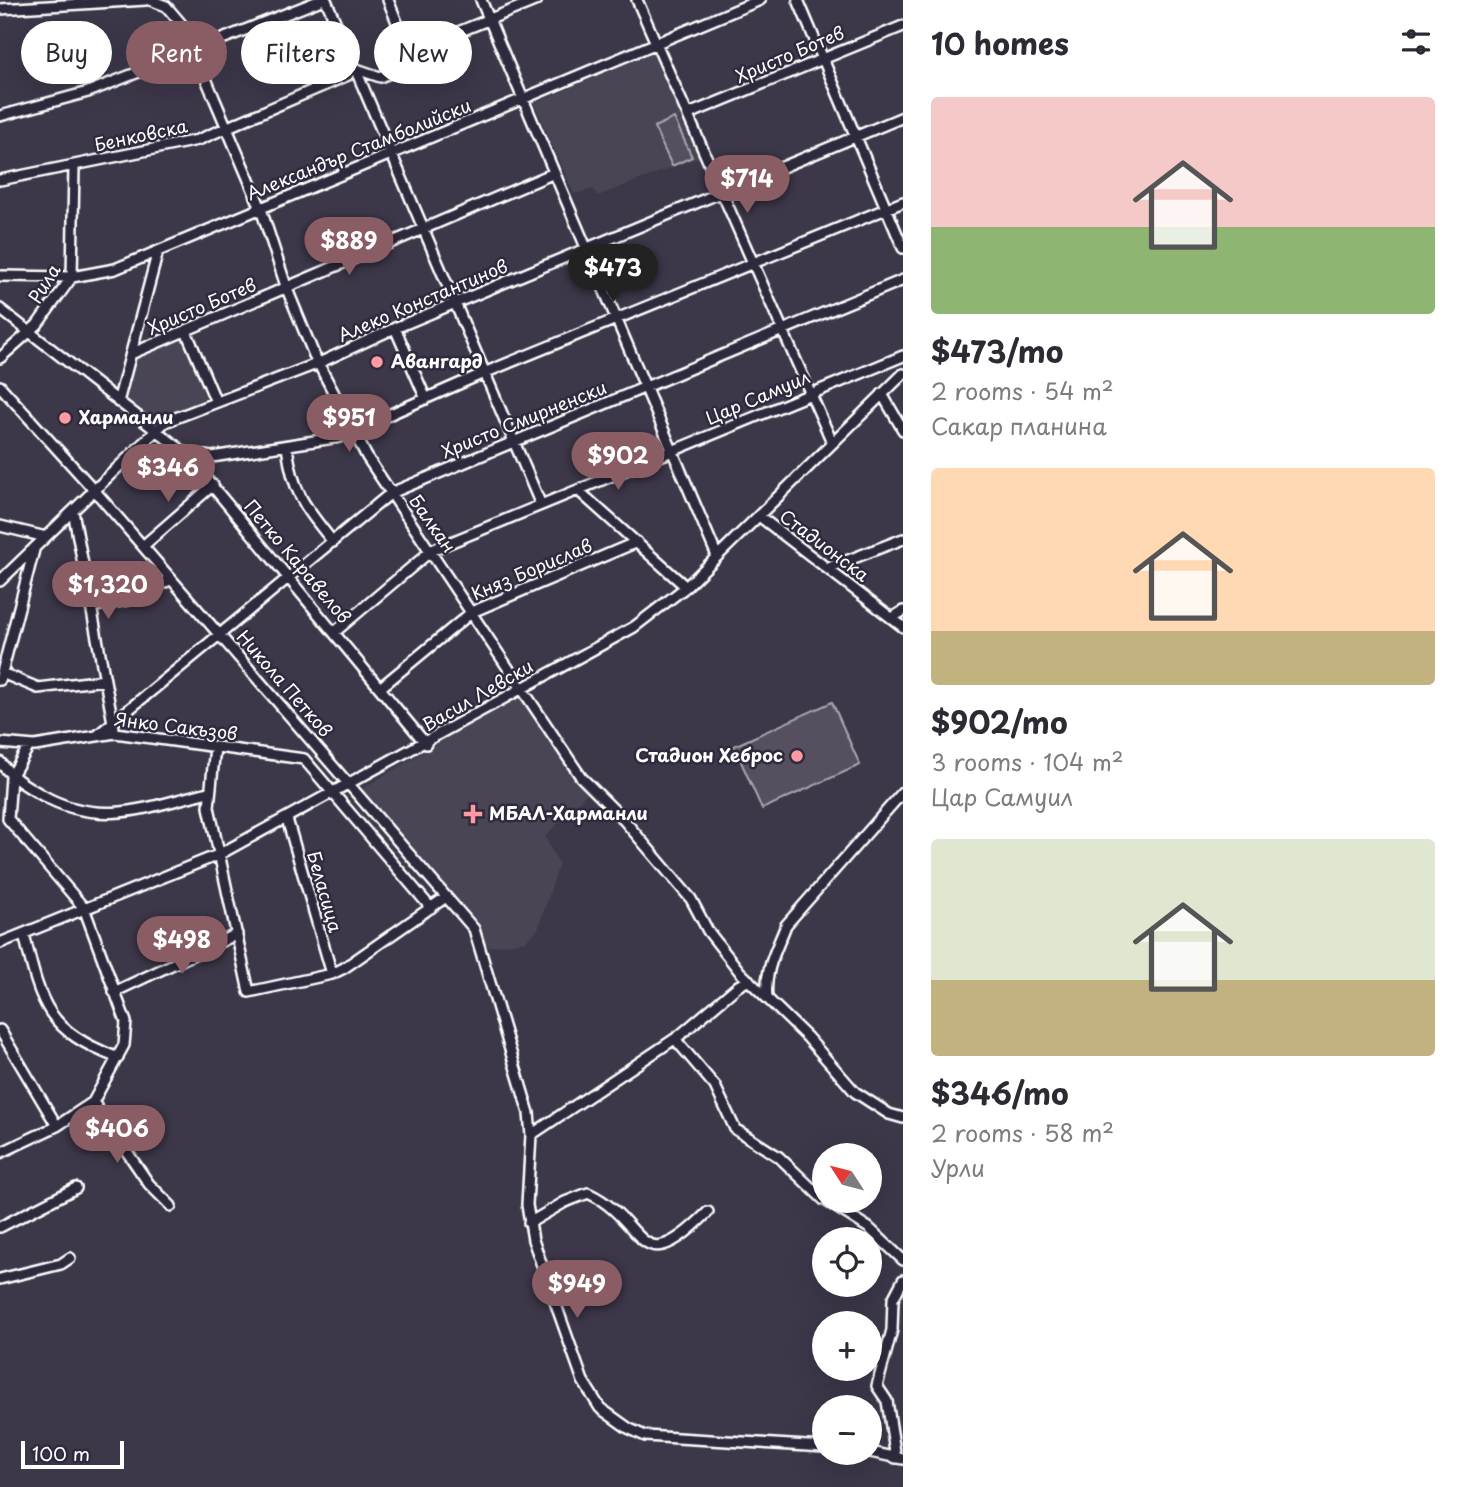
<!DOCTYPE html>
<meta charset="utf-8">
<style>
:root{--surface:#fff;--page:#f2f2f3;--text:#2b2b33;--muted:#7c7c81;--accent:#8a5d65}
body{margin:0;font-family:"Playpen Sans",sans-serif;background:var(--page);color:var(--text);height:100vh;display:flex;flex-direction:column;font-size:26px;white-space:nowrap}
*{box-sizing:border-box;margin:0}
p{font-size:23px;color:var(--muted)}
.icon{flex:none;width:38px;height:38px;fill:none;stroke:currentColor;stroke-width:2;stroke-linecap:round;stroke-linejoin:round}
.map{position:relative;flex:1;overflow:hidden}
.drawer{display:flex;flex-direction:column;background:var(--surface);width:560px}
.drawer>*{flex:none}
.hud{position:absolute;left:21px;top:21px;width:665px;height:63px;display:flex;gap:14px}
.needle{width:46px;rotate:306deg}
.buttons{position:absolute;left:812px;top:1143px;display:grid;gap:14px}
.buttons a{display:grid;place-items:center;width:70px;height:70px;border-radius:50%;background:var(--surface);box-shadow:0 7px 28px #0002;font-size:35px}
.scale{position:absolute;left:21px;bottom:18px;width:103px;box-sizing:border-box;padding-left:7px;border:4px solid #fff;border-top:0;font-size:19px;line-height:24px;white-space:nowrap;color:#fff;-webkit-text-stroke:5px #2f2a3d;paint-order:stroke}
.price{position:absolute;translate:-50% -60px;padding:0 16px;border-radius:24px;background:var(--accent);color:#fff;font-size:23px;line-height:46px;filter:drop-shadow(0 2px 4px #0008)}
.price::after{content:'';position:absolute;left:50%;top:42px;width:21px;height:16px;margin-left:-10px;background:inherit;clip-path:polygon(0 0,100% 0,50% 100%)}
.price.active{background:#222;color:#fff}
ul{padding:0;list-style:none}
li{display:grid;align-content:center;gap:14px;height:371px;padding:0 28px}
li span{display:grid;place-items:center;height:217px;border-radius:7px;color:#555}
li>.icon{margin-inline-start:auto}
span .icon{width:126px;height:126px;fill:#fffc;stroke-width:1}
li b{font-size:30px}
h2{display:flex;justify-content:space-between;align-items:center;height:84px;padding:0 28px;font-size:30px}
.tag{padding:0 24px;border-radius:32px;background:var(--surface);box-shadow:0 7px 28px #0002;font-size:24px;line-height:63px}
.tag.active{background:var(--accent);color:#fff}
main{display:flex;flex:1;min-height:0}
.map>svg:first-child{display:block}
.built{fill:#494455}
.green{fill:#555060;stroke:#aaa8b0;stroke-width:2}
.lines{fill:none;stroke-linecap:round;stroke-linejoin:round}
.minor-casing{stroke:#fff;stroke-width:14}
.minor{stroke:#2f2a3d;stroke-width:9}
.poi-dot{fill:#ff9aa2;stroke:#2f2a3d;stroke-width:2.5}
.labels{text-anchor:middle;stroke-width:5;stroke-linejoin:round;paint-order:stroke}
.street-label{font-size:18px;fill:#fff;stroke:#2f2a3d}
.poi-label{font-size:18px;font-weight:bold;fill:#fff;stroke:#2f2a3d;text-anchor:start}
</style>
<main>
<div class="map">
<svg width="903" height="1487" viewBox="0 0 903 1487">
<rect width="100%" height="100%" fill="#3c3749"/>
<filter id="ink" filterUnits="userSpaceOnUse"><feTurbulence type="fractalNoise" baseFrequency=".0143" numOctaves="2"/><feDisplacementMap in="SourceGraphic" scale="14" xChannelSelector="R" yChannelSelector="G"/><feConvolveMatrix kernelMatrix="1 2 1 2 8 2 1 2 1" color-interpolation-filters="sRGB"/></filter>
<g filter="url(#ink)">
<path class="built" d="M 657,51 L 702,156 L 598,196 L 593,189 L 574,194 L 534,103 Z
M 186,334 L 206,402 L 156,423 L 121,397 L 138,351 Z
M 521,694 L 589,791 L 545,837 L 559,864 L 538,929 L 526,941 L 484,948 L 475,925 L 358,791 Z"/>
<path class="green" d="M 674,118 L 692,157 L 672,166 L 654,127 Z
M 832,702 L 860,765 L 762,809 L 734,746 Z"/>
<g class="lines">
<g class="minor-casing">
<path id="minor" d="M 150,0 L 166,6 L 184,27 L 260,206 L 287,289 L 314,355 L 367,457 L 581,777 L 623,819 L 691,899 L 708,931 L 740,972 L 807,1037 L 855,1092 L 889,1114 L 903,1118
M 326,0 L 541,505
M 388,0 L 409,52
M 481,0 L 717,556
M 637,0 L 832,442
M 798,0 L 903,248
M 0,9 L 146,0
M 689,114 L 903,26
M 0,116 L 88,92 L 321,0
M 0,180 L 198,140 L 348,75 L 351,67 L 380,77 L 411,64 L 409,52 L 537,0
M 0,276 L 72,277 L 115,269 L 760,0
M 0,309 L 185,453 L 426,744
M 395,328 L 426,399
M 186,331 L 216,402
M 133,353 L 554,173
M 0,358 L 37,325 L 72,277 L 74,166
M 0,386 L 95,491 L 474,929 L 529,1113 L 531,1135 L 527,1205 L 533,1240 L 583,1381 L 600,1408 L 628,1428 L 645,1436 L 824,1447
M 882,394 L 903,430
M 118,402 L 158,251
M 336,438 L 484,373 L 903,202
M 287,447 C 293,493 304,506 333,542
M 189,454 L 212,457 L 340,437
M 580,492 L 686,587
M 73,511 L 114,728
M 759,516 L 903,627
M 0,526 L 46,537
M 143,546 L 213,485
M 828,568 L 903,539
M 0,581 L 165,422 L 319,363 L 395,328 L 903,117
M 90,607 L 137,598 L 171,579
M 892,618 L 903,611
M 336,631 L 432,550 L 903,356
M 2,673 L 38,688 L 105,680
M 0,680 L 34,550
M 380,688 L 472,612 L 637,542
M 99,734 L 391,493 L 903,280
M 0,743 L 35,746 L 115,733 L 304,759 L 431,908
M 215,747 L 209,807 L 249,992 L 332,974 L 344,968 L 446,897
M 0,762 C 12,778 25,785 42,795 C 100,828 148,807 208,792
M 287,819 L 332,974
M 24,934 C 41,1005 46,1030 118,1058
M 0,943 L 218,855 L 634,627 L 686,587 L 903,374
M 114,992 L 237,934
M 767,997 C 764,970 777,949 786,925 L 903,792
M 0,1030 L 57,1126
M 675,1039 L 715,1086 L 735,1129 L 779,1157 L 824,1200
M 93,1102 L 149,1184 L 171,1206
M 531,1135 L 679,1036 L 738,986 L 749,980
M 0,1153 L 57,1126 L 93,1102 L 124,1045 L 126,1022 L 84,908 L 8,819 L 11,777 L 29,746
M 825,1200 L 869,1228 L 903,1260
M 529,1223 L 565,1202 L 588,1193 C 649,1221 635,1285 708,1212
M 0,1227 L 76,1188
M 0,1279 L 61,1264 L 70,1258
M 870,1452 L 903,1459
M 896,1458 L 887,1401 L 877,1386 L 892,1330 L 893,1299 L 903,1280"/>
</g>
<use href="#minor" class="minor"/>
</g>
</g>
<g class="poi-dot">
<circle cx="377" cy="362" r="7"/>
<circle cx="65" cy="418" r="7"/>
<circle cx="797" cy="756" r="7"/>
<path d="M469.5 803.5h7v7h7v7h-7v7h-7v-7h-7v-7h7z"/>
</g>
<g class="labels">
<g class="street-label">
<text transform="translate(790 55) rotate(-23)" y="6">Христо Ботев</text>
<text transform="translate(141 136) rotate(-12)" y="6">Бенковска</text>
<text transform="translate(359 150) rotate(-22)" y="6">Александър Стамболийски</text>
<text transform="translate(45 284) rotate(-58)" y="6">Рила</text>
<text transform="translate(423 301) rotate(-23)" y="6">Алеко Константинов</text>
<text transform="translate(202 307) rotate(-23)" y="6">Христо Ботев</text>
<text transform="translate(758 398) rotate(-23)" y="6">Цар Самуил</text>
<text transform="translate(524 420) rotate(-22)" y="6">Христо Смирненски</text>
<text transform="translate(432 524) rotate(55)" y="6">Балкан</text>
<text transform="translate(824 546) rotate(37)" y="6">Стадионска</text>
<text transform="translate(297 562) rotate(50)" y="6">Петко Каравелов</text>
<text transform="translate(532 570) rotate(-23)" y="6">Княз Борислав</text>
<text transform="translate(284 684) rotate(49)" y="6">Никола Петков</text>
<text transform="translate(478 696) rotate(-30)" y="6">Васил Левски</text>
<text transform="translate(176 727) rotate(7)" y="6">Янко Сакъзов</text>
<text transform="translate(324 892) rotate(74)" y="6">Беласица</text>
</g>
<g class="poi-label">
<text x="391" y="368">Авангард</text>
<text x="79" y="424">Харманли</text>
<text x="783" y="762" text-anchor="end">Стадион Хеброс</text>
<text x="489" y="820">МБАЛ-Харманли</text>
</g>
</g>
</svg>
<div class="buttons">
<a><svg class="needle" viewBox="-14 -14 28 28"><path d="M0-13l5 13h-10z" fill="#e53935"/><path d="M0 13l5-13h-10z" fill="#7c7c81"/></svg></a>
<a><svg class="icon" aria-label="locate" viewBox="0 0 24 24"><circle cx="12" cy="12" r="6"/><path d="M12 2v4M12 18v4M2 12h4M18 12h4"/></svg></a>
<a>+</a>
<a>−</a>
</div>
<div class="scale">100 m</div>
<b class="price" style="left:747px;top:215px">$714</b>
<b class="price" style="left:349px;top:277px">$889</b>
<b class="price active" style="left:613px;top:304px">$473</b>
<b class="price" style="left:349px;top:454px">$951</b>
<b class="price" style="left:618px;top:492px">$902</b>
<b class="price" style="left:168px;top:504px">$346</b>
<b class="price" style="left:108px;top:621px">$1,320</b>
<b class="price" style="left:182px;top:976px">$498</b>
<b class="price" style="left:117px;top:1165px">$406</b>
<b class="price" style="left:577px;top:1320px">$949</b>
<div class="hud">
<a class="tag">Buy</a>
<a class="tag active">Rent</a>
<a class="tag">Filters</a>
<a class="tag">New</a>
</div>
</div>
<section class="drawer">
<h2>10 homes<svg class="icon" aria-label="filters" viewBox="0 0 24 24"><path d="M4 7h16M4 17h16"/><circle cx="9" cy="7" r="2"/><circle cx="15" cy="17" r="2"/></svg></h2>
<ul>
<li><span style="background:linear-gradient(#f6c9c9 60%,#8fb573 0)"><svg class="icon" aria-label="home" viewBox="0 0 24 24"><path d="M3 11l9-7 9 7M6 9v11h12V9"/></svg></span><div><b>$473/mo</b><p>2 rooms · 54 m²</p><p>Сакар планина</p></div></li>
<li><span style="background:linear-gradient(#ffd9b3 75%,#c2b280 0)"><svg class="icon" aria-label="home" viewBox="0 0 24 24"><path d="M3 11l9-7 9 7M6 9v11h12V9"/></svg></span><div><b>$902/mo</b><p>3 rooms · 104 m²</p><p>Цар Самуил</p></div></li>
<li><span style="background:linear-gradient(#dfe7d0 65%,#c2b280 0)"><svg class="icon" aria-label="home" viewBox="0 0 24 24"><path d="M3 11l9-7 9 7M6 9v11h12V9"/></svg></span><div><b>$346/mo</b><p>2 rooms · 58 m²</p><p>Урли</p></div></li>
</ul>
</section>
</main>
